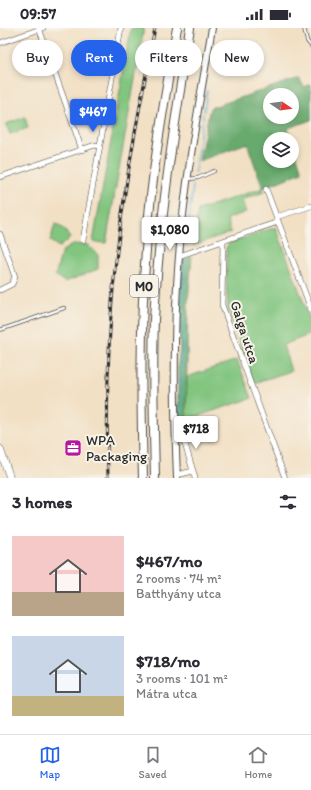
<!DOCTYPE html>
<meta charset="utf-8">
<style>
:root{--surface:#fff;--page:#f2f2f3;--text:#2b2b33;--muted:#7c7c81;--line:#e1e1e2;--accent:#2563eb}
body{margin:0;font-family:Itim,sans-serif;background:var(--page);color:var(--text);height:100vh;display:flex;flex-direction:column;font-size:15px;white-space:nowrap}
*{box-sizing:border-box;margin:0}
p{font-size:13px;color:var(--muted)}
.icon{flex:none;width:22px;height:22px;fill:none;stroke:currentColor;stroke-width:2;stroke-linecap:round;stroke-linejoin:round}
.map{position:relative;height:450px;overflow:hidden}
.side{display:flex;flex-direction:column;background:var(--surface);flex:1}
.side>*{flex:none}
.banner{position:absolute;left:12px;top:12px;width:287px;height:36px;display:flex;gap:8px}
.needle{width:26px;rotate:103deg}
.controls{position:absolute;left:263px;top:60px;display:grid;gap:8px}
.controls a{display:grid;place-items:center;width:36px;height:36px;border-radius:50%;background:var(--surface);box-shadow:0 2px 6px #0003;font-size:20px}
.price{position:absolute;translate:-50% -34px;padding:0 9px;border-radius:4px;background:#fff;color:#222;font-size:13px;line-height:26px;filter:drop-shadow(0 1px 2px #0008)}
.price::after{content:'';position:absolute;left:50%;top:24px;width:12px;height:9px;margin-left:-6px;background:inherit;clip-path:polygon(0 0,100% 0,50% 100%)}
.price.on{background:var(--accent);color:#fff}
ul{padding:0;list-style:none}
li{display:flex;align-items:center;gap:12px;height:100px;padding:0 12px}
li span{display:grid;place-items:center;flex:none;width:112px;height:80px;border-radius:0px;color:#555}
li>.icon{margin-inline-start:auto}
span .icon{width:48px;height:48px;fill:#fffc;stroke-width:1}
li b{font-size:17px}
h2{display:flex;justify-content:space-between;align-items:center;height:48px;padding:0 12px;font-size:17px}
.pill{padding:0 14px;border-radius:18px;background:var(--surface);box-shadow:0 2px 6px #0003;font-size:14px;line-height:36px}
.pill.on{background:var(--accent);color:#fff}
.status{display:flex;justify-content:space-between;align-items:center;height:28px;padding:0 20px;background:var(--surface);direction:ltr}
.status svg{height:11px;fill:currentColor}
.menu{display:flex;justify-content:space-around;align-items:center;height:56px;border-top:1px solid var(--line);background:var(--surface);font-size:11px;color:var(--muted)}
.menu a{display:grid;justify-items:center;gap:2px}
.menu .on{color:var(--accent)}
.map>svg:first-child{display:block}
.green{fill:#81c57f;stroke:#567855}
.forest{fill:#68aa6e;stroke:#4a6a4c;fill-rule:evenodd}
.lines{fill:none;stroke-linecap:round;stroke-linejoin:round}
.stream{stroke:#54add2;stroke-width:1.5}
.service-casing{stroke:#494642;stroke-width:4}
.minor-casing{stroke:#494642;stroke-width:6}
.tertiary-casing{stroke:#494642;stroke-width:8}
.secondary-casing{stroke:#494642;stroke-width:8}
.trunk-casing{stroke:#494642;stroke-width:10}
.service{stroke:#fff;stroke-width:2.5}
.minor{stroke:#fff;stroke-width:5}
.tertiary{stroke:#fff;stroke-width:6}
.secondary{stroke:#fff;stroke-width:7}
.trunk{stroke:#fff;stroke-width:8}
.rail-casing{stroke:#2b2b2b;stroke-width:3}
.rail{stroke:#f7f3e8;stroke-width:1.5;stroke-dasharray:4.5;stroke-linecap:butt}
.labels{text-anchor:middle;stroke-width:4;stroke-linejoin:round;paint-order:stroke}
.shield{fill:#f7f3e8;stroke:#686764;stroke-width:1}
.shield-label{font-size:13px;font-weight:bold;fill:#2b2b2b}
.street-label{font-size:14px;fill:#2b2b2b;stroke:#f7f3e8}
.poi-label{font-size:14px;fill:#2b2b2b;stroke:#f7f3e8;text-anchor:start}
</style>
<div class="status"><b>09:57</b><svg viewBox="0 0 49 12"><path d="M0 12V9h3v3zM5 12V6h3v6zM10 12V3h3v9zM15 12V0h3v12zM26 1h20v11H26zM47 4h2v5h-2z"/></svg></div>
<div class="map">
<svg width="311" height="450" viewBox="0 0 311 450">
<rect width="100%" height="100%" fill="#f7f3e8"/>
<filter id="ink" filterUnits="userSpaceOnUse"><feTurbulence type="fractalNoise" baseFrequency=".025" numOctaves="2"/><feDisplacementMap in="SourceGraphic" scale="8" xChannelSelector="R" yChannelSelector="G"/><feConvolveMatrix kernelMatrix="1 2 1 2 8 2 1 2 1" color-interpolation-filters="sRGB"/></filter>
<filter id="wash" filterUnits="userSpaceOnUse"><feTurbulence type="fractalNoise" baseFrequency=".012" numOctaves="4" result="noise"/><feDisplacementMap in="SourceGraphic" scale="16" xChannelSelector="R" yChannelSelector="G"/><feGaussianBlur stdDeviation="0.9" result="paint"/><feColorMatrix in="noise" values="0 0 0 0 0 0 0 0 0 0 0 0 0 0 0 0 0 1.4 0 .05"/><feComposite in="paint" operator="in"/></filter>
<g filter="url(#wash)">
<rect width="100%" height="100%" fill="#f2e0c5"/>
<path class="green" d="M 131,0 L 144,0 L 106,215 L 93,214 Z
M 25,89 L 28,100 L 10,106 L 6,96 Z
M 263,160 L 264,164 L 242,172 L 246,184 L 227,191 L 231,204 L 194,217 L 198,182 Z
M 55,196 L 64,201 L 70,210 L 59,219 L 50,213 Z
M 276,199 L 311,295 L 311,306 L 283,317 L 291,343 L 254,355 L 228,280 L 227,271 L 226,220 L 229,215 Z
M 74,216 L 88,217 L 98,227 L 98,241 L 65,254 L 55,248 L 62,223 Z
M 237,332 L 252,370 L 186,392 L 187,349 Z"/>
<path class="forest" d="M 299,50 L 304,59 L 311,56 L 311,92 L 288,100 L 291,111 L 270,111 L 270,133 L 292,133 L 292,113 L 302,144 L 263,160 L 247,115 L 199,133 L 210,80 ZM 270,67 L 292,67 L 292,89 L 270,89 Z
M 192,228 L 188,274 L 186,392 L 178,395 L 178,335 L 180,320 L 179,293 L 182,234 L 183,232 Z"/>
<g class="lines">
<path class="stream" d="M 204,83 L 207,63
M 203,91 L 203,86
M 195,144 L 202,94
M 186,219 L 193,158
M 181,346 L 181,330 L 183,320 L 182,284 L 185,231
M 179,398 L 181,388 L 181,348"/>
</g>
</g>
<g filter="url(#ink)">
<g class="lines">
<g class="service-casing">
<path id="service" d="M 304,0 L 307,13 L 311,18
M 188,151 L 198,150 L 214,143
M 0,302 L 64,280"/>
</g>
<g class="minor-casing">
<path id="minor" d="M 39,0 L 82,122
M 0,15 L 43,0
M 0,149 L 95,117 L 100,118
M 266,161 L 311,281
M 276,189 L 311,178
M 0,206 L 15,249 L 12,256 L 0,262
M 83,212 L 121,0
M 223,213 L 222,277 L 285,450
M 179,228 L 278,194
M 182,406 L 193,443
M 177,447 L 193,443 L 195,450"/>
</g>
<g class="tertiary-casing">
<path id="tertiary" d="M 177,450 C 174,376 173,302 179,228 C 185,152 199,76 212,0"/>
</g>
<g class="secondary-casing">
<path id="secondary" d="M 0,421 L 10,450"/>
</g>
<g class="trunk-casing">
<path id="trunk" d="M 143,450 C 141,374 140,298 146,222 C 151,148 164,74 177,0
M 155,450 C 154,397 152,345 154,292 C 159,194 174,97 190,0"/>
</g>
<use href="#service" class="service"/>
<use href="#minor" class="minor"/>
<use href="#tertiary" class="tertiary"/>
<use href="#secondary" class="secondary"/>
<use href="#trunk" class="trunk"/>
<g class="rail-casing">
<path id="rail" d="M 108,450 C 106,371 108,293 118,215 C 127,143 141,71 155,0"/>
</g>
<use href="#rail" class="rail"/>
</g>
</g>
<defs>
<g id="office-square" transform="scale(0.9)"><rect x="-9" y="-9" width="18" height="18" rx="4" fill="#b5179e" stroke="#f7f3e8"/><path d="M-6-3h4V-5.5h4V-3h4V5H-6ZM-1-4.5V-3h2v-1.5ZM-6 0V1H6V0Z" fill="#fff"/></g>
</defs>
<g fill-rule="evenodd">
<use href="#office-square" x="73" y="420"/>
</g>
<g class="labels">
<rect class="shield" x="130" y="247" width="28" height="22" rx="3"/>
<g class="shield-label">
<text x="144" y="263">M0</text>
</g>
<g class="street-label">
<text transform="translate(245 304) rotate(72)" y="5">Galga utca</text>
</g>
<g class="poi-label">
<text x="86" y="417">WPA<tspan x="86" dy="16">Packaging</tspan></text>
</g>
</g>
</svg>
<div class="controls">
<a><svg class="needle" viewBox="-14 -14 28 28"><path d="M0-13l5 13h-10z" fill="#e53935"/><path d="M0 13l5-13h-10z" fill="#7c7c81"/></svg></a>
<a><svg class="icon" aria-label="layers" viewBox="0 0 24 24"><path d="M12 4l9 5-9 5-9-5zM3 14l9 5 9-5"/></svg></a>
</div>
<b class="price on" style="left:93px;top:105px">$467</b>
<b class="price" style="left:170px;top:223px">$1,080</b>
<b class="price" style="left:196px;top:422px">$718</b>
<div class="banner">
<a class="pill">Buy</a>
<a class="pill on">Rent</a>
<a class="pill">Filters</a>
<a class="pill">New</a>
</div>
</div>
<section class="side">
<h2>3 homes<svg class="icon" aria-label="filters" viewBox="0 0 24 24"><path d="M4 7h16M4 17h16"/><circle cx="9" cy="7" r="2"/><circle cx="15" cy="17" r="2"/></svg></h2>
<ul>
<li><span style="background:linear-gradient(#f6c9c9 70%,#b9a48a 0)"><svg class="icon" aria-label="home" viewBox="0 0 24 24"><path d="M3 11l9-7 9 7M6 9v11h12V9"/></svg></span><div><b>$467/mo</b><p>2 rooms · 74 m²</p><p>Batthyány utca</p></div></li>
<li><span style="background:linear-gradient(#c9d6e8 75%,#c2b280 0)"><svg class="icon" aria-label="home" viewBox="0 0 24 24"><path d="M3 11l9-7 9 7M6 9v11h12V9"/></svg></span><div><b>$718/mo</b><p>3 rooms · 101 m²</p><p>Mátra utca</p></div></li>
</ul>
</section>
<nav class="menu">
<a class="on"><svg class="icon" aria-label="map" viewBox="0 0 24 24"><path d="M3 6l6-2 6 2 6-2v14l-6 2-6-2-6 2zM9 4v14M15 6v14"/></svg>Map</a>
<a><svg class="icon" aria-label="saved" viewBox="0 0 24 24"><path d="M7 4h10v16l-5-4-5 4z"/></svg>Saved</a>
<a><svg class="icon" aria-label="home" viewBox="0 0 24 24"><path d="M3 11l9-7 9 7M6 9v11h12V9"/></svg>Home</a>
</nav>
